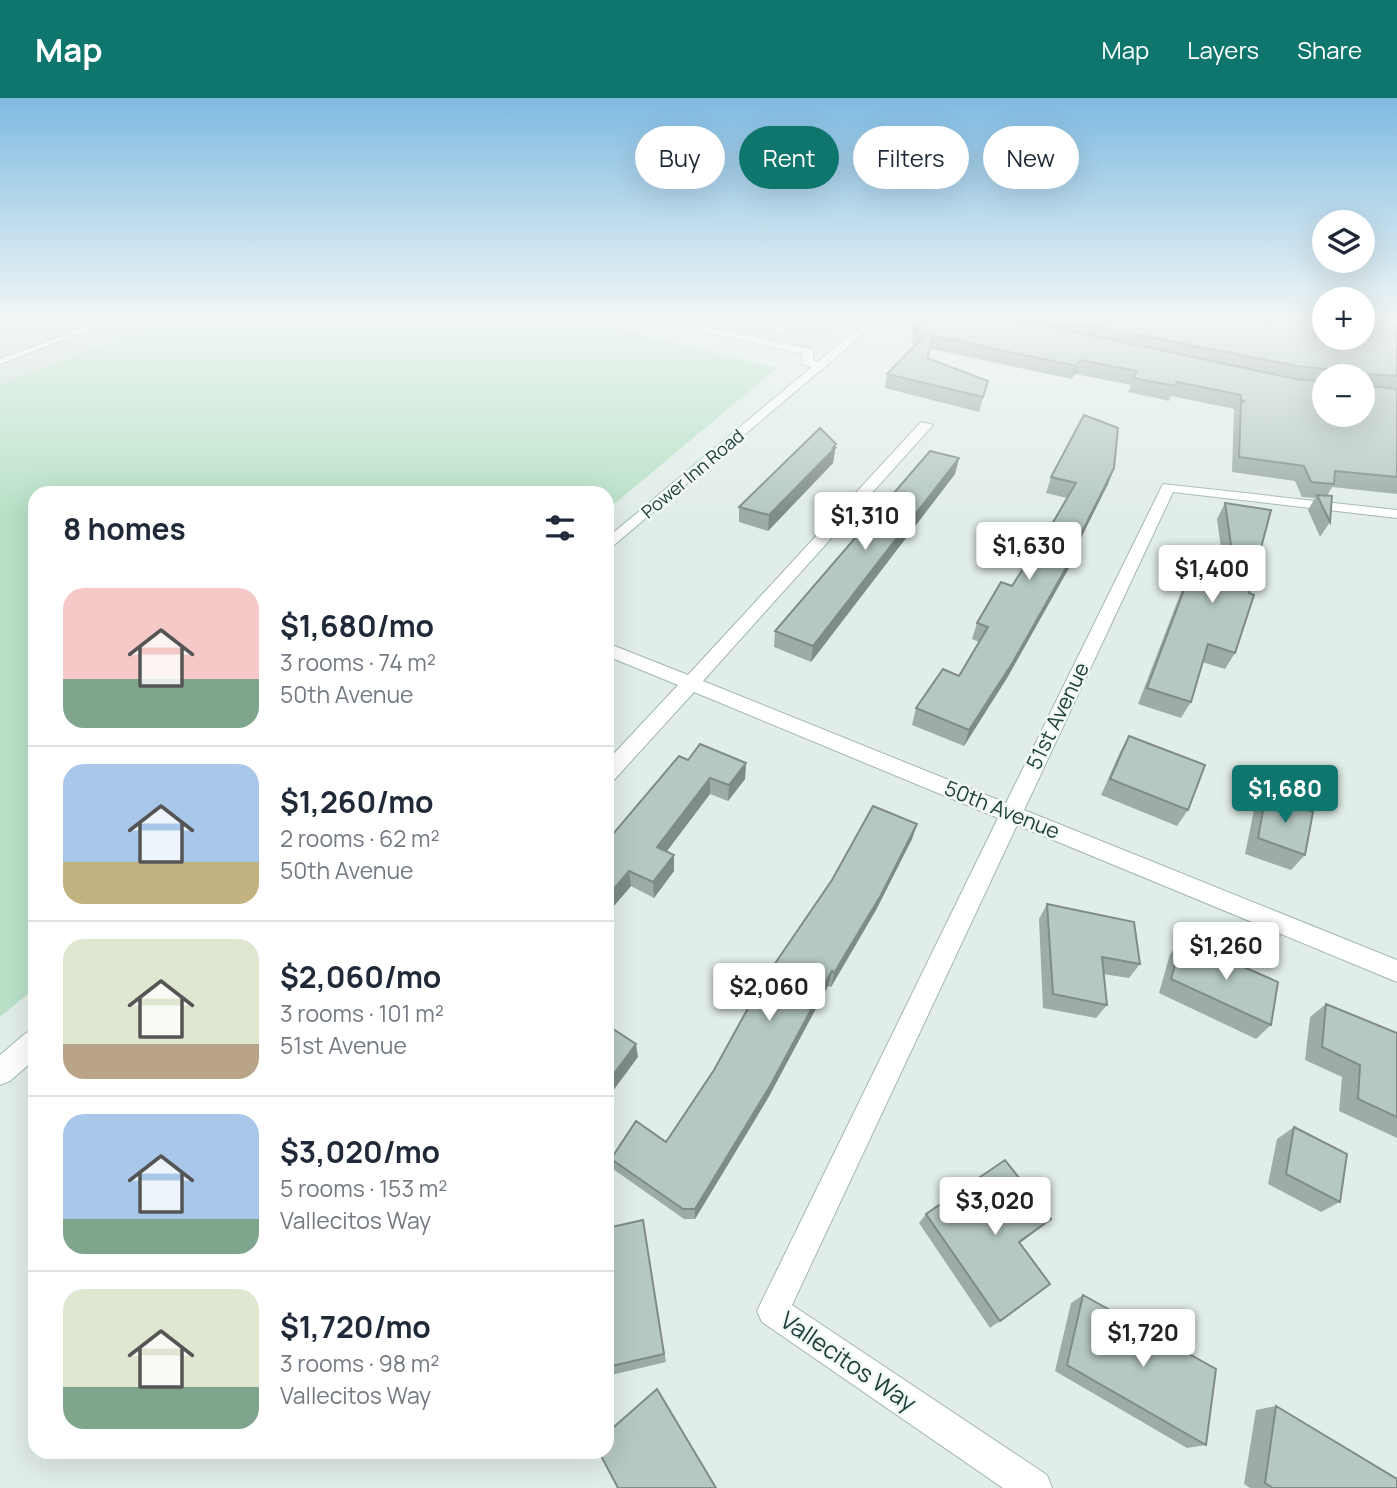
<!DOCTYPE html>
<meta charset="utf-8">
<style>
:root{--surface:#fff;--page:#f6f6f7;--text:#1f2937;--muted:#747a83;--line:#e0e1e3;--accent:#0f766e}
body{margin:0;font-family:Manrope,sans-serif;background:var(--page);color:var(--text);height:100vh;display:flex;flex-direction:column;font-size:26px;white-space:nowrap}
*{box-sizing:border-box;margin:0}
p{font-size:23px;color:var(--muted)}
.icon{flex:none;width:38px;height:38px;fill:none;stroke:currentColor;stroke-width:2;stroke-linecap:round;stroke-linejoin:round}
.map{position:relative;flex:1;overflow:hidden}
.panel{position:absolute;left:28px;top:388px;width:586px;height:973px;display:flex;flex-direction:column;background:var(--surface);border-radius:21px;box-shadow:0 7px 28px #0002}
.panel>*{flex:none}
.hud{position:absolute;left:635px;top:28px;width:656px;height:63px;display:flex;gap:14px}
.tools{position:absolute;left:1312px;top:112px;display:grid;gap:14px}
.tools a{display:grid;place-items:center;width:63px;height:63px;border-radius:50%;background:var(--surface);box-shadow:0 7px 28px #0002;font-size:35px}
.price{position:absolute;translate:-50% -60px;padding:0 16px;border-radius:7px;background:#fff;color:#222;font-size:23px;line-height:46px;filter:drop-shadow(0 2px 4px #0008)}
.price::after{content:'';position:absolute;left:50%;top:42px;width:21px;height:16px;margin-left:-10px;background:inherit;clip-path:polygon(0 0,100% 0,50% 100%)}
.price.selected{background:var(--accent);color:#fff}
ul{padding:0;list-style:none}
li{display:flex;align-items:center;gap:21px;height:175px;padding:0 35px}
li+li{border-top:2px solid var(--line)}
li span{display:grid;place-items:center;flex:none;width:196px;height:140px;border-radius:21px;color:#555}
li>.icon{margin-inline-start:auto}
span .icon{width:84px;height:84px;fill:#fffc;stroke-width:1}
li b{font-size:30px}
h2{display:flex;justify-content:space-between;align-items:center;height:84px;padding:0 35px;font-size:30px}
.tag{padding:0 24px;border-radius:32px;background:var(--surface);box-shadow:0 7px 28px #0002;font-size:24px;line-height:63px}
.tag.selected{background:var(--accent);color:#fff}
header{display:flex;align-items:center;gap:42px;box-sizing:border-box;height:98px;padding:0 35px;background:var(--accent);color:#fff}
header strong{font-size:33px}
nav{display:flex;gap:38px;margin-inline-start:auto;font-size:24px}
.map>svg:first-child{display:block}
.built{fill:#cfddd8}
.green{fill:#b8e1c7}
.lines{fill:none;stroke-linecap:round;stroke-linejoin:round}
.lane-casing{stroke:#a3b6b1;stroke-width:2}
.street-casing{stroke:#a3b6b1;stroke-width:2}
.secondary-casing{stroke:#9ebab3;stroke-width:2}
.lane{fill:#fff;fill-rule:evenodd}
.street{fill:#fff;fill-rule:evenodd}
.secondary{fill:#fff;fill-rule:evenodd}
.wall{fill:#9daca7;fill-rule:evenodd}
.shaded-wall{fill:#7f8c88}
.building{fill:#b6c8c2;stroke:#7f8c88;stroke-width:2}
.labels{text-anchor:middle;stroke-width:5;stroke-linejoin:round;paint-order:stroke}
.far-street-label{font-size:18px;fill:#1f403b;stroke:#f2f9f6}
.street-label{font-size:21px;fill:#1f403b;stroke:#f2f9f6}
.near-street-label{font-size:24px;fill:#1f403b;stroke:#f2f9f6}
</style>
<header>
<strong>Map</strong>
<nav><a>Map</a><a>Layers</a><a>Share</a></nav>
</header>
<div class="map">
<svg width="1397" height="1390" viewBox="0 0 1397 1390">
<rect width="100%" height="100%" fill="#e1ede9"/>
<path class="built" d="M 0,222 L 180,222 L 0,292 Z
M 671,222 L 848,222 L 810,254 Z"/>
<path class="green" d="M 167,222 L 583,222 L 777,270 L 607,412 L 607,396 L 35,396 L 35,890 L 0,919 L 0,287 Z"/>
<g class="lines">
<g class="lane-casing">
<path id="lane" d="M 104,222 L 115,222 L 0,266 L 0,261 Z
M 791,222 L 799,222 L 784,235 L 778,235 L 778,231 Z"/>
</g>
<g class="street-casing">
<path id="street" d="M 653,222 L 675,222 L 814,252 L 813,262 L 827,268 L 821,272 L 802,266 L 803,256 Z
M 921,324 L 933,327 L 703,583 L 1006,705 L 1163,386 L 1397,412 L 1397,420 L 1173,394 L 1024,712 L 1397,862 L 1397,884 L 1017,727 L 792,1207 L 1047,1377 L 1052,1390 L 1003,1390 L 762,1224 L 757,1213 L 998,720 L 694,594 L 614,682 L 607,685 L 607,663 L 678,587 L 607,558 L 607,545 L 688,577 Z"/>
</g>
<g class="secondary-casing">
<path id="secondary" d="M 868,222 L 880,222 L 607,453 L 607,440 Z
M 35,932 L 35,961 L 10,983 L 0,987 L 0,957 L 26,935 Z"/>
</g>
<use href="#lane" class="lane"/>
<use href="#street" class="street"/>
<use href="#secondary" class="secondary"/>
</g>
<path class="wall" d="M 725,222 L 754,222 L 747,227 Z
M 922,222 L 1397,222 L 1397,396 L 1332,389 L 1327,398 L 1330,424 L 1320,439 L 1308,412 L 1315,400 L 1302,399 L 1295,383 L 1232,374 L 1234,311 L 1171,298 L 1169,303 L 1128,294 L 1131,287 L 1075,276 L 1071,281 L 931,251 L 928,261 L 988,283 L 979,314 L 885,290 L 887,276 L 915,248 L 913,247 L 913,244 L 911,243 L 913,230 ZM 1325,278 L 1363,278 L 1325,317 Z
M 836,346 L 833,365 L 768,433 L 739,424 L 739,409 Z
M 959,360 L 955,376 L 811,564 L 774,549 L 775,533 Z
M 1114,370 L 1108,386 L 1078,444 L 1080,445 L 1074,461 L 1007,580 L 964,648 L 912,627 L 916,610 L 959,578 L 979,544 L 972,541 L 977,525 L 1012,488 L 1055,421 L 1067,400 L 1046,395 L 1051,379 Z
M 1225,405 L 1249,495 L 1235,555 L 1225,571 L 1202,564 L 1191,604 L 1181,620 L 1138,606 L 1191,468 L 1199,452 L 1222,458 L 1217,421 Z
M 1129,638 L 1188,712 L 1177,728 L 1101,697 L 1120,654 Z
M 688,662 L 746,665 L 745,681 L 728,703 L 710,696 L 666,754 L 674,773 L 654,800 L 631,788 L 607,816 L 607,743 Z
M 1266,696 L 1305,757 L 1291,772 L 1245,756 L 1254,712 Z
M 917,726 L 912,741 L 876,812 L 831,889 L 828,888 L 768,1000 L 695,1121 L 684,1121 L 613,1071 L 611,1061 L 666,1044 Z
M 1047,806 L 1140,866 L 1129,880 L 1103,876 L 1107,907 L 1096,920 L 1043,910 L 1039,821 Z
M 1182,842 L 1271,927 L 1256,941 L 1159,895 L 1170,856 Z
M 1326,906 L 1397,935 L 1397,1040 L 1339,1013 L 1342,979 L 1305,962 L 1310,919 Z
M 1294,1029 L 1340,1104 L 1321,1114 L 1268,1086 L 1277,1041 Z
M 926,1116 L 1051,1121 L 1020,1145 L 1000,1223 L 990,1230 L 919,1125 Z
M 643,1122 L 666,1264 L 607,1278 L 607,1130 Z
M 1083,1197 L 1206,1347 L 1187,1350 L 1055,1273 L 1071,1205 Z
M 1276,1308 L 1397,1390 L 1250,1390 L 1244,1386 L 1256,1312 Z"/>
<path class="shaded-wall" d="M 747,222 L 754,222 L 747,227 Z
M 1080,262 L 1075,276 L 1071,281 L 1076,268 Z
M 836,346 L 833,365 L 768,433 L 769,417 Z
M 959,360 L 955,376 L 811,564 L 813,548 Z
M 1114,370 L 1108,386 L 1071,460 L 1077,444 Z
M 1080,445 L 1074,461 L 1007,580 L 964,648 L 969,632 Z
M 746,665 L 745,681 L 728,703 L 729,687 Z
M 710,680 L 710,696 L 658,765 L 657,749 Z
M 917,726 L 912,741 L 876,812 L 831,889 L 834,875 Z
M 674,757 L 674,773 L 654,800 L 653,784 Z
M 629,773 L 631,788 L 607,816 L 607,799 Z
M 832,873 L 828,888 L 768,1000 L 695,1121 L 695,1111 Z
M 636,946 L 638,959 L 607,1001 L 607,985 Z
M 1051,1121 L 1040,1130 L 1009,1153 L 1019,1144 Z"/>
<path class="building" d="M 922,222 L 1019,222 L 1296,281 L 1325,284 L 1325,317 L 1363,317 L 1363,278 L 1334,278 L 1333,272 L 1297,268 L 1062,222 L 1325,222 L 1325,240 L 1363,240 L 1363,222 L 1397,222 L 1397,278 L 1369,276 L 1371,288 L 1397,291 L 1397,379 L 1335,373 L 1334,386 L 1311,384 L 1304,368 L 1239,359 L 1241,304 L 1245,303 L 1241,302 L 1241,297 L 1177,284 L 1175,288 L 1133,280 L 1137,273 L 1080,262 L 1076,268 L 934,238 L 927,260 L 988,283 L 983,299 L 887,276 L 926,236 L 915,234 L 918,231 L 913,230 Z
M 1084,317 L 1118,330 L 1114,370 L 1077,444 L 1080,445 L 1013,564 L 969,632 L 916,610 L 943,571 L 959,578 L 988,529 L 977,525 L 1001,484 L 1012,488 L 1055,421 L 1076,385 L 1051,379 Z
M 820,330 L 836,346 L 833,350 L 835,350 L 769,417 L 739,409 Z
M 930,353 L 959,360 L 813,548 L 775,533 Z
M 1317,397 L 1332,398 L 1330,424 Z
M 1225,405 L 1271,412 L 1249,495 L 1254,497 L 1235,555 L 1208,546 L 1191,604 L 1147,590 L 1199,452 L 1233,461 Z
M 1129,638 L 1205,667 L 1188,712 L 1110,681 Z
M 700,646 L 746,665 L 729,687 L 710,680 L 657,749 L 674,757 L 653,784 L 629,773 L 607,799 L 607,743 L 679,658 L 688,662 Z
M 1266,696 L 1313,714 L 1305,757 L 1258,740 Z
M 873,708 L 917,726 L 881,797 L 834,875 L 832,873 L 770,988 L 695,1111 L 683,1111 L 611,1061 L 636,1023 L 666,1044 L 714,972 L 763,883 L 832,782 Z
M 1047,806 L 1134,824 L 1140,866 L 1102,859 L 1107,907 L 1053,896 Z
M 1182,842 L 1278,884 L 1271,927 L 1171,881 Z
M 1326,906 L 1397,935 L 1397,1019 L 1358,1001 L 1360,967 L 1322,949 Z
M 607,927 L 636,946 L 607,985 Z
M 1294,1029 L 1347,1056 L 1340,1104 L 1286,1076 Z
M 1005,1062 L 1051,1121 L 1019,1144 L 1050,1186 L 1000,1223 L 926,1116 Z
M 643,1122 L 664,1256 L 607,1269 L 607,1130 Z
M 1083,1197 L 1216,1271 L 1206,1347 L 1067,1267 Z
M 657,1291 L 716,1390 L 618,1390 L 599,1354 L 607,1354 L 607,1335 Z
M 1276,1308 L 1397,1381 L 1397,1390 L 1273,1390 L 1265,1385 Z"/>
<linearGradient id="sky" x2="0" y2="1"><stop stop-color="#7fbae2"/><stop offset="0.53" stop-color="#f2f7f5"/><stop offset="1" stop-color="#f2f7f5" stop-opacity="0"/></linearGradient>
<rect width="1397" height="417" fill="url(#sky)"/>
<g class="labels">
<g class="far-street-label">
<text transform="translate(693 376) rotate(-40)" y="6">Power Inn Road</text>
</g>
<g class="street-label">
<text transform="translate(1058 618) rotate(-64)" y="7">51st Avenue</text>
<text transform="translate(1002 712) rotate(22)" y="7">50th Avenue</text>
</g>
<g class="near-street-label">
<text transform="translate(848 1264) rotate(34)" y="8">Vallecitos Way</text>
</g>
</g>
</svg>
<div class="tools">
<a><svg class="icon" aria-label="layers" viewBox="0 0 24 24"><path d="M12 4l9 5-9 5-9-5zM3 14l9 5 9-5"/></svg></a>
<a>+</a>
<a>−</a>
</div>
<b class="price" style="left:865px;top:454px">$1,310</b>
<b class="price" style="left:1029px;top:484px">$1,630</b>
<b class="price" style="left:1212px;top:507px">$1,400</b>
<b class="price selected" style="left:1285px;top:727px">$1,680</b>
<b class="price" style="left:1226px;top:884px">$1,260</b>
<b class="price" style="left:769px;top:925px">$2,060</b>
<b class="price" style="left:995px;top:1139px">$3,020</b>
<b class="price" style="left:1143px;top:1271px">$1,720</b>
<div class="hud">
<a class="tag">Buy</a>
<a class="tag selected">Rent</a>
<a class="tag">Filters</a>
<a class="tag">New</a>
</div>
<section class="panel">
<h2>8 homes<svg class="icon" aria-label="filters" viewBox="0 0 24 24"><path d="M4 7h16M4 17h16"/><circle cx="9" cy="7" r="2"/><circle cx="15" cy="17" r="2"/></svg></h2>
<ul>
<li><span style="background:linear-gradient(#f6c9c9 65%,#7fa58c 0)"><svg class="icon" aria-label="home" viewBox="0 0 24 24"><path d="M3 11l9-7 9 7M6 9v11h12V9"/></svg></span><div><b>$1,680/mo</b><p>3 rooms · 74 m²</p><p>50th Avenue</p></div></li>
<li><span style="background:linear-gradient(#a9c7e8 70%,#c2b280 0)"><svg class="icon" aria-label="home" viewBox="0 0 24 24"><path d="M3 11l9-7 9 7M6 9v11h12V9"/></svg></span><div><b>$1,260/mo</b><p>2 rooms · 62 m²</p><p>50th Avenue</p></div></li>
<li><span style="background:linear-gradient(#dfe7d0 75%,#b9a48a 0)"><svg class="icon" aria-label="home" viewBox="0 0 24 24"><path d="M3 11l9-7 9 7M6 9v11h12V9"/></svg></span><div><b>$2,060/mo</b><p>3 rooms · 101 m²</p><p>51st Avenue</p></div></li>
<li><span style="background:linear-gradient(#a9c7e8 75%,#7fa58c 0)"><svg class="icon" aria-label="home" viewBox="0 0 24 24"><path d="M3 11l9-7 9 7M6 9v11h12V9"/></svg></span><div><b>$3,020/mo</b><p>5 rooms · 153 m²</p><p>Vallecitos Way</p></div></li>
<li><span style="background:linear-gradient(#dfe7d0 70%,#7fa58c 0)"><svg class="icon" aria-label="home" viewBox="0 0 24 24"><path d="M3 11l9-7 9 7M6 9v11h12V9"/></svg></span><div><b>$1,720/mo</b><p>3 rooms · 98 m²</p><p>Vallecitos Way</p></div></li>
</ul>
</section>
</div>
